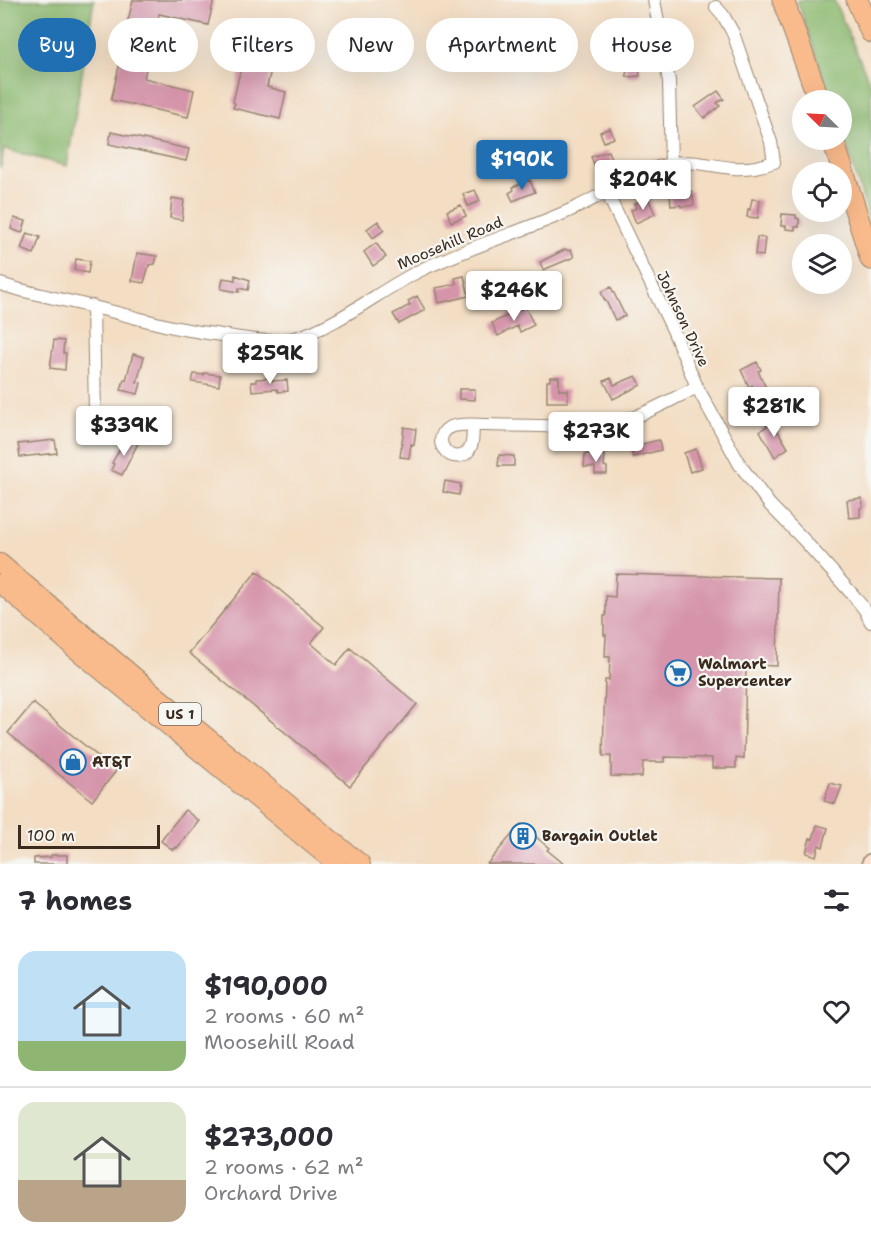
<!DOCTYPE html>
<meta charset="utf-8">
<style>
:root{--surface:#fff;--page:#f7f7f7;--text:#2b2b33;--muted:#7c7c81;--line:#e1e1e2;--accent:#1f6fb2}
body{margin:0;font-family:"Shantell Sans",sans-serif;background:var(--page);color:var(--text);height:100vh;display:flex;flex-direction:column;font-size:22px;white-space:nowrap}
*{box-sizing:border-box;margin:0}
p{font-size:20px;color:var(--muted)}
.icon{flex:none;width:33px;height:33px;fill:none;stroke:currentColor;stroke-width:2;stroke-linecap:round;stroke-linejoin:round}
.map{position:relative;height:864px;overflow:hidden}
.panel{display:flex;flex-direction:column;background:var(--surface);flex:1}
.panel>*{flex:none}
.hud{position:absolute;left:18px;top:18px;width:836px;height:54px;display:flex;gap:12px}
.needle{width:39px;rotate:294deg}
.buttons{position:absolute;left:792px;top:90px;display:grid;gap:12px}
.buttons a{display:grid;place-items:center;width:60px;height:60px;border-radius:50%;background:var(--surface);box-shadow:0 6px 24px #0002;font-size:30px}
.scale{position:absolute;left:18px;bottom:15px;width:142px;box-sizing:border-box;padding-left:6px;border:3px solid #3b2a1e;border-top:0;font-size:16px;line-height:21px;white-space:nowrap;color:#3b2a1e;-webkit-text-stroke:4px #f6f6f2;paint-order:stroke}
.price{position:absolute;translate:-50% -51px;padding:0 14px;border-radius:6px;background:#fff;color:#222;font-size:20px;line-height:39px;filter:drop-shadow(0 2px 3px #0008)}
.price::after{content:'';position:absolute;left:50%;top:36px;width:18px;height:14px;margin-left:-9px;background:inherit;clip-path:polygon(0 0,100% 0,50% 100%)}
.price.active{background:var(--accent);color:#fff}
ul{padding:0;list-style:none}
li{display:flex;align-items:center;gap:18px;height:150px;padding:0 18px}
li+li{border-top:2px solid var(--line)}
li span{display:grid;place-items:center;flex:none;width:168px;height:120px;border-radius:18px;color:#555}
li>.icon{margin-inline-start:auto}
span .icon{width:72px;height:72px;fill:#fffc;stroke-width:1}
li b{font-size:26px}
h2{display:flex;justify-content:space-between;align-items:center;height:72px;padding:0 18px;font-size:26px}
.tag{padding:0 21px;border-radius:27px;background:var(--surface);box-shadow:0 6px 24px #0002;font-size:21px;line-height:54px}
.tag.active{background:var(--accent);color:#fff}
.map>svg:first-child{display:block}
.forest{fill:#8eba72;stroke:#647248;stroke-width:1.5}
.building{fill:#d694ab}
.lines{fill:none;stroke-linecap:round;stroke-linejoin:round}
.minor-casing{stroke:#978470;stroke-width:14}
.secondary-casing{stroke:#978470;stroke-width:19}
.primary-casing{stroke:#978470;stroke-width:20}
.motorway-casing{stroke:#978470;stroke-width:23}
.minor{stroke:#fff;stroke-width:12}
.secondary{stroke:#fde4d1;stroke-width:16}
.primary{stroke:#fabb8c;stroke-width:18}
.motorway{stroke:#fabb8c;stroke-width:21}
.labels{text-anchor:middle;stroke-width:4.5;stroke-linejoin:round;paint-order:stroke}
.shield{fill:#f6f6f2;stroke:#73675e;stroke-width:1.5}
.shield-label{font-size:14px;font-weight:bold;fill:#3b2a1e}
.street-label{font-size:15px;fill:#3b2a1e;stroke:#f6f6f2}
.poi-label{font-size:15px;font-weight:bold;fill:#3b2a1e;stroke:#f6f6f2;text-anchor:start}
</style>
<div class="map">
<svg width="871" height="864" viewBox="0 0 871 864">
<rect width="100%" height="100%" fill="#f6f6f2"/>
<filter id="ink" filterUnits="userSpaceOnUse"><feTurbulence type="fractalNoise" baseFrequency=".0167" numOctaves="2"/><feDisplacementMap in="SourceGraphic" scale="12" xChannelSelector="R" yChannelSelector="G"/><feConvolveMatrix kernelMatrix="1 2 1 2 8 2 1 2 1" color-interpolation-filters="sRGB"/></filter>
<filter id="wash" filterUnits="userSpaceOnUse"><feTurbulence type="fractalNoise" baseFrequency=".008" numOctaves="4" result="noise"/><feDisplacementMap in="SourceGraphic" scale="24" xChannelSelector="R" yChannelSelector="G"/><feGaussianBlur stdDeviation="1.35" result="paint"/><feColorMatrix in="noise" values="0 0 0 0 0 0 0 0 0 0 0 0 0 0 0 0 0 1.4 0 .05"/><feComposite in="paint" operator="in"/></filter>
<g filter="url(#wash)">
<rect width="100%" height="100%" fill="#f3ddc3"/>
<path class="forest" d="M 0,0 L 94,0 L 67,166 L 4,149 L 0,168 Z
M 797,0 L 834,0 L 871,86 L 871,225 L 842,131 L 842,100 L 831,100 Z"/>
<g id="blocks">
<path class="building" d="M 133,0 L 214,0 L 208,25 L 159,14 L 154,35 L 126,29 Z
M 252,19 L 281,25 L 267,87 L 286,92 L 280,119 L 233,108 L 235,103 L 233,102 Z
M 637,49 L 640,76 L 627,77 L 624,51 Z
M 122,54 L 148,60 L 144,78 L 194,90 L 188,117 L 111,100 Z
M 718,91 L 724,99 L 717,103 L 720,106 L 704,118 L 695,107 Z
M 610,128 L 614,138 L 604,142 L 600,132 Z
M 111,132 L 189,149 L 186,161 L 109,144 Z
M 608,151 L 613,163 L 596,169 L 591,157 Z
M 530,180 L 535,192 L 513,201 L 509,193 L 514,190 L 513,187 Z
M 475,190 L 480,201 L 468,206 L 463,194 Z
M 692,191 L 694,205 L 681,207 L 681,205 L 671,206 L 670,194 Z
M 172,198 L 184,200 L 182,220 L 170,218 Z
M 648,198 L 655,214 L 636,223 L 631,210 L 636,208 L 634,204 Z
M 752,199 L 760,200 L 758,218 L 747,217 L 748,209 L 750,210 Z
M 461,205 L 466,216 L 451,222 L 447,211 Z
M 782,214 L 796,215 L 796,218 L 799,219 L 799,227 L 795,227 L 795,230 L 786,229 L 786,226 L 781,226 Z
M 14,218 L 26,221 L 22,233 L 11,229 Z
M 378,221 L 384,230 L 373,238 L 367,229 Z
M 27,233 L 40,237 L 34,254 L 21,249 Z
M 757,237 L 765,238 L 763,256 L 755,255 Z
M 376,243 L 386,257 L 373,266 L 364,252 Z
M 566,249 L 568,251 L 571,250 L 574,257 L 543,270 L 540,262 Z
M 137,253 L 157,256 L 155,264 L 149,265 L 144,283 L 132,281 Z
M 76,259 L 90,261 L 88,273 L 74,270 Z
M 235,275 L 250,280 L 248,290 L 239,288 L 239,292 L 221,289 L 223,278 L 235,280 Z
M 464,276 L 469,296 L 439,303 L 436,288 L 456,284 L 455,278 Z
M 499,285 L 507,300 L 495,306 L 487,291 Z
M 611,287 L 625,316 L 615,320 L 606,301 L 605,301 L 601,292 Z
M 417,296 L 425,310 L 399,324 L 393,314 L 410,305 L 408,301 Z
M 525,307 L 534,325 L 520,332 L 517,326 L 498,336 L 492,323 Z
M 54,340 L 64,341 L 63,353 L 66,353 L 65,370 L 50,368 Z
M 133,354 L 144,357 L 137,382 L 141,383 L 138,394 L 121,390 L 124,379 L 126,380 Z
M 757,362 L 761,370 L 758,371 L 767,390 L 757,395 L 752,385 L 749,387 L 741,370 Z
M 204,373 L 220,375 L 219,386 L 192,382 L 194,374 L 204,375 Z
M 636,376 L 641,385 L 613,399 L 604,381 L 611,378 L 614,385 Z
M 550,377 L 559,377 L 559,390 L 568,390 L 568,402 L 547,402 L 547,381 L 550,381 Z
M 272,378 L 272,381 L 287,380 L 288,391 L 278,392 L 277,389 L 252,391 L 251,382 L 256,382 L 256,379 Z
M 459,389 L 475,389 L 475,400 L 459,399 Z
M 770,418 L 788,448 L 775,457 L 760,431 L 767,426 L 764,422 Z
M 404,427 L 416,429 L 414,445 L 411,444 L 409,458 L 400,457 Z
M 127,438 L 138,443 L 122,475 L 111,470 L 114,464 L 112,463 L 121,447 L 123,448 Z
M 55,440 L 57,453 L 20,457 L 18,444 Z
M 659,440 L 661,450 L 633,457 L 630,447 Z
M 696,449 L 702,468 L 690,472 L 684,453 Z
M 585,454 L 605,455 L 604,466 L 607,467 L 607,474 L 595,474 L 595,467 L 584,467 Z
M 499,455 L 514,456 L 514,466 L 498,466 Z
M 445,481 L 461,484 L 459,495 L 443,492 Z
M 862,498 L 863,507 L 860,508 L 860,517 L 849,518 L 847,500 Z
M 257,571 L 324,627 L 311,643 L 336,665 L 350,648 L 417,704 L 350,786 L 189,653 Z
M 616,574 L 779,578 L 777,666 L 746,665 L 744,759 L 736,758 L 736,768 L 712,768 L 712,758 L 664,757 L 664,762 L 643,762 L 642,777 L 611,776 L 611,756 L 603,756 L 605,680 L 609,680 L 610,657 L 605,657 L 606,635 L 604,635 L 604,616 L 606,616 L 606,596 L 615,597 Z
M 33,703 L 116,771 L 92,801 L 8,733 Z
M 830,783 L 842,786 L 835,804 L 824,801 Z
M 185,810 L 199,821 L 177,848 L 175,847 L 173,850 L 161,841 L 164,837 L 163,837 Z
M 521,824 L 549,848 L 547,850 L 564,864 L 487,864 Z
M 817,825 L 828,828 L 823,847 L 819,845 L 816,856 L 806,853 L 810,838 L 813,839 Z
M 51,855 L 67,855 L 67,864 L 34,864 L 34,858 L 51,857 Z"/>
</g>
</g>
<g filter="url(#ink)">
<use href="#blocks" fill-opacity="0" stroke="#978470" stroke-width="1.5"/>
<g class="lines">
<g class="minor-casing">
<path id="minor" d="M 654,0 L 669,81 L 671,164
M 607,193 L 673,330 L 697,387 L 740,465 L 770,505 L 803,539 L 853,595 L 865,610 L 871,622
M 0,284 C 31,294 62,299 93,307 C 120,313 146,321 173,327 C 191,331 209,333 227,336 C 249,339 273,344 295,338 C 340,325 381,289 423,269 C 472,246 524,231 573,209 C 604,195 636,171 669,164 C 691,159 711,166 733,168 C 747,169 760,167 774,162 L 771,142 L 733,33 L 723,15 L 716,7
M 93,306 L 95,414
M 473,425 C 472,432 474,442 470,448 C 465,459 450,459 444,449 C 438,441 442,430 451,427 C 461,423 476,425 487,425 C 523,426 558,426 593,427 C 631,424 664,403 697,387"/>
</g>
<g class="secondary-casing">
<path id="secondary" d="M 870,864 L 871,862"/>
</g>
<g class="primary-casing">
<path id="primary" d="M 0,563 L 156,695 L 361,864
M 0,583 L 74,648 L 336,864"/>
</g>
<g class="motorway-casing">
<path id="motorway" d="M 783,0 L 819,100
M 857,0 L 871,32
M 833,140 L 871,259"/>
</g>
<use href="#minor" class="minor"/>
<use href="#secondary" class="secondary"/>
<use href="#primary" class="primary"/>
<use href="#motorway" class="motorway"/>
</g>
</g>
<defs>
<g id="supermarket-ring" transform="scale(1.35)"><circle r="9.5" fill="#f6f6f2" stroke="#1f6fb2" stroke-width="1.5"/><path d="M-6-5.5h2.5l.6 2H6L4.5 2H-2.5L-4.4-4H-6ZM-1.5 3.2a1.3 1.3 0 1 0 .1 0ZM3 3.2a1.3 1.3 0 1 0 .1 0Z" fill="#1f6fb2"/></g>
<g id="shop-ring" transform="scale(1.35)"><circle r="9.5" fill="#f6f6f2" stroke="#1f6fb2" stroke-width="1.5"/><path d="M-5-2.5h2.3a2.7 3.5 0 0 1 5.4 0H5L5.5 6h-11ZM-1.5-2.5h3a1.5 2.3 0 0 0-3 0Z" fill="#1f6fb2"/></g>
<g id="building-ring" transform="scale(1.35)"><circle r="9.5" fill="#f6f6f2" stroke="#1f6fb2" stroke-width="1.5"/><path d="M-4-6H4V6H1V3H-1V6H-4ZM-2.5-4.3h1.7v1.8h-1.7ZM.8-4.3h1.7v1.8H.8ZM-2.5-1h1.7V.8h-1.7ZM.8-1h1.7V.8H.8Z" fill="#1f6fb2"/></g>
</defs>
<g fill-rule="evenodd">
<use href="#supermarket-ring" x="678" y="673"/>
<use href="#shop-ring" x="73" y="762"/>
<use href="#building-ring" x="523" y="836"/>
</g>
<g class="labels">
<rect class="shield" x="159" y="703" width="42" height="22" rx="4.5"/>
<g class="shield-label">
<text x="180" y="719">US 1</text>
</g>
<g class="street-label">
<text transform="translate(450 243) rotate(-23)" y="5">Moosehill Road</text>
<text transform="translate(683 319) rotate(65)" y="5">Johnson Drive</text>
</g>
<g class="poi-label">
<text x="698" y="669">Walmart<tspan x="698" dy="17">Supercenter</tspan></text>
<text x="92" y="767">AT&amp;T</text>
<text x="542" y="841">Bargain Outlet</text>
</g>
</g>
</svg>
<div class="buttons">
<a><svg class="needle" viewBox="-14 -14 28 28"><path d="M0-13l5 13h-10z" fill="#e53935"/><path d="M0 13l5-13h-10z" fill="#7c7c81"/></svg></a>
<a><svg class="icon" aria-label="locate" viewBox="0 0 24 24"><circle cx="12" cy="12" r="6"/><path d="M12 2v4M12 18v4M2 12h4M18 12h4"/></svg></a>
<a><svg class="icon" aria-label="layers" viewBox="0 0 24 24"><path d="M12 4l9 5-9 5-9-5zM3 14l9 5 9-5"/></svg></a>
</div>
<div class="scale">100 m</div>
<b class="price active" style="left:522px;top:191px">$190K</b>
<b class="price" style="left:643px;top:211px">$204K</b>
<b class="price" style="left:514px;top:322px">$246K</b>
<b class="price" style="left:270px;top:385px">$259K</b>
<b class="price" style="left:774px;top:438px">$281K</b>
<b class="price" style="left:124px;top:457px">$339K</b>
<b class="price" style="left:596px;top:463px">$273K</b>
<div class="hud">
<a class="tag active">Buy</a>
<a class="tag">Rent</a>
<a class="tag">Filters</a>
<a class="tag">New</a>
<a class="tag">Apartment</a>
<a class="tag">House</a>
</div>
</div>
<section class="panel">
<h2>7 homes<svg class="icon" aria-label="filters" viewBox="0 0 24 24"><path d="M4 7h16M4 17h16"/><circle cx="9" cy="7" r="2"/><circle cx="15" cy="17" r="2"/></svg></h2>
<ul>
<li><span style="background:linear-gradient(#bfe0f5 75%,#8fb573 0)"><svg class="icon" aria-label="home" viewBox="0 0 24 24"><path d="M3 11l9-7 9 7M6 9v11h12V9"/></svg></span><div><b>$190,000</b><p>2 rooms · 60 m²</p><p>Moosehill Road</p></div><svg class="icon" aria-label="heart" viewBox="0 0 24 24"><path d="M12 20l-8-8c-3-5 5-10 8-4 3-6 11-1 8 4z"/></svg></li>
<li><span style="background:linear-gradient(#dfe7d0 65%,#b9a48a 0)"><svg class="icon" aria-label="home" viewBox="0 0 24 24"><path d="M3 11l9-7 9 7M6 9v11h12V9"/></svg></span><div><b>$273,000</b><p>2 rooms · 62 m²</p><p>Orchard Drive</p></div><svg class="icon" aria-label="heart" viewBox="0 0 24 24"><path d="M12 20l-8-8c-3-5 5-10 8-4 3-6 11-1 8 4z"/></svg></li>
</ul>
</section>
